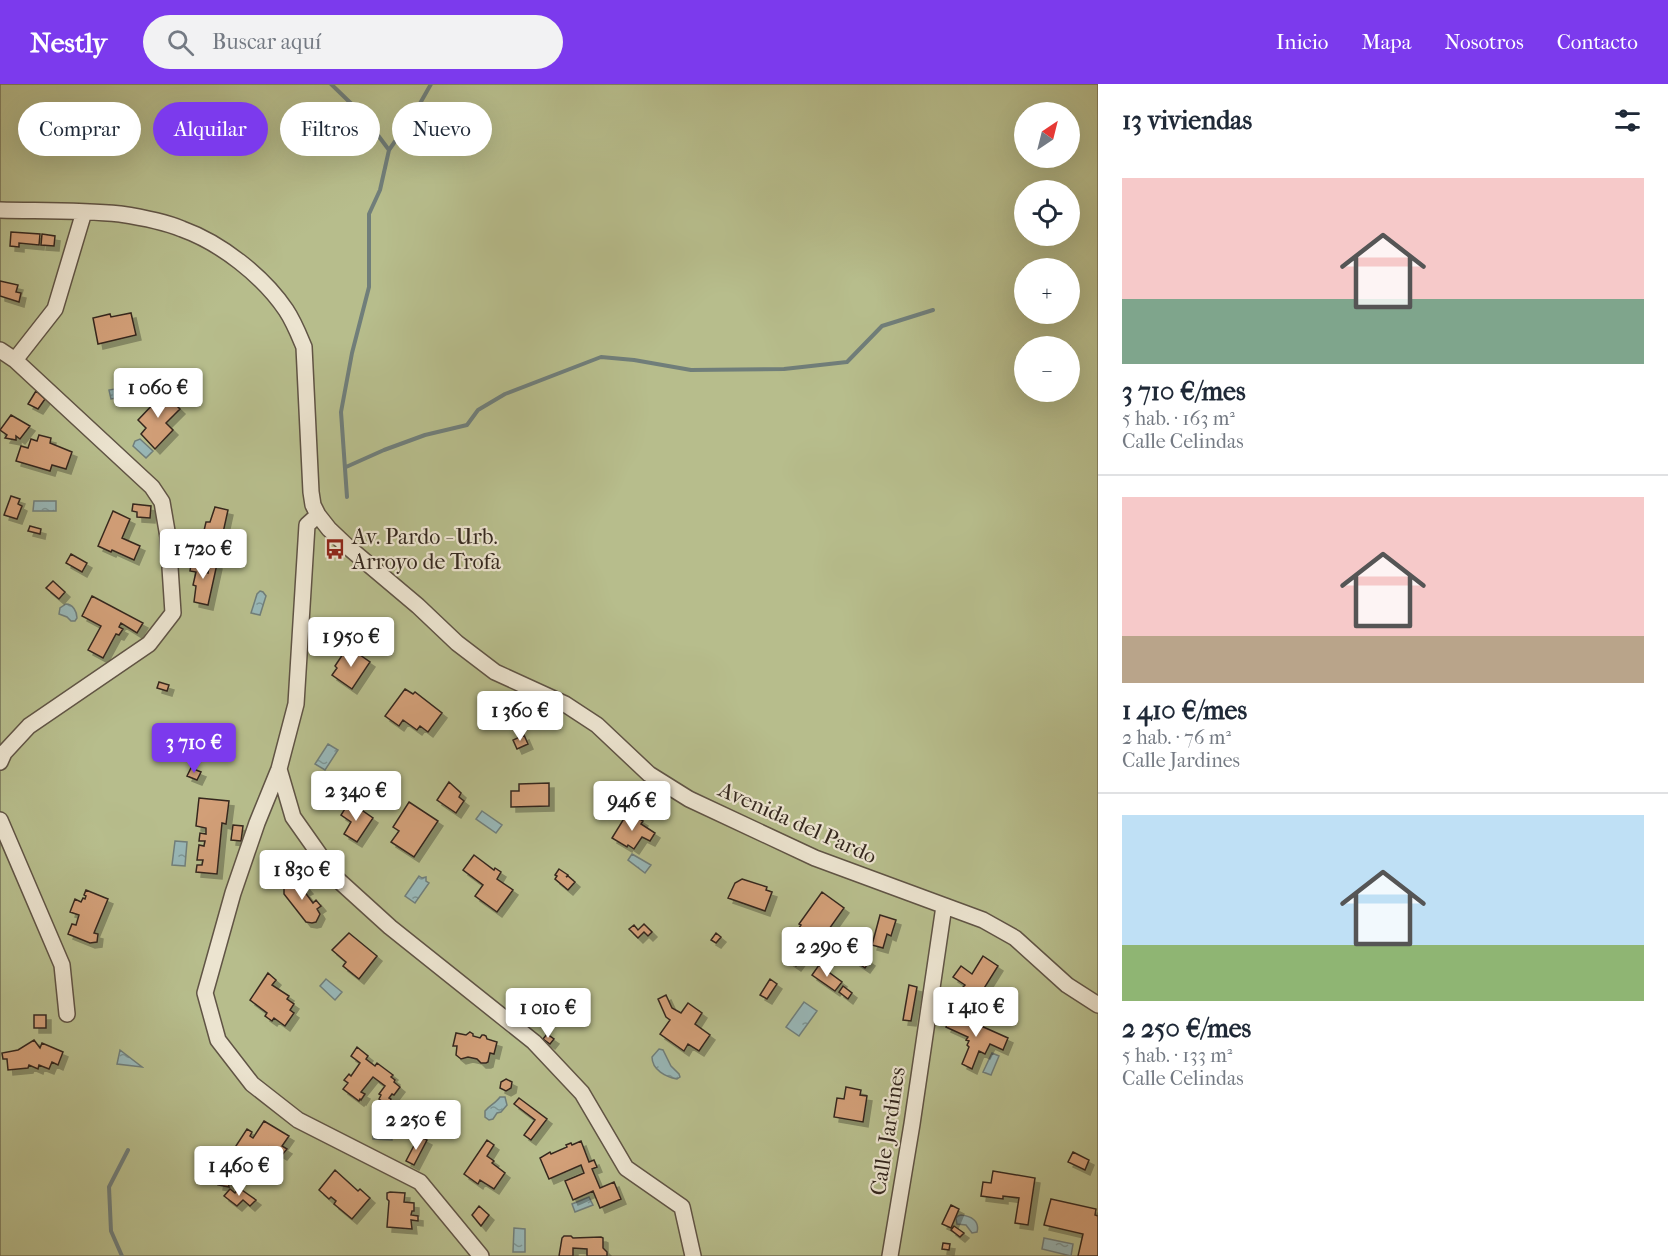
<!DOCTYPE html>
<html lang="es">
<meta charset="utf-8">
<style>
:root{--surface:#fff;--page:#f2f2f3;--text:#1f2937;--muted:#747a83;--line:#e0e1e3;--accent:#7c3aed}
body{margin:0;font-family:"IM FELL French Canon",serif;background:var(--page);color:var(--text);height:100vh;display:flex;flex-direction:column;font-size:22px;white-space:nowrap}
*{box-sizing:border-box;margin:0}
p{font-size:20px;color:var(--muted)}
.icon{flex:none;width:33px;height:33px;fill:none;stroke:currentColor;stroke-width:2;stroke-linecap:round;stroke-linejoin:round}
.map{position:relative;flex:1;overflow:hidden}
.panel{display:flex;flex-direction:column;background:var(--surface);width:570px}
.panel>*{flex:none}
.guide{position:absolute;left:18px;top:18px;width:570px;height:54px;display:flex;gap:12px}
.needle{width:39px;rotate:35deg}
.controls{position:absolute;left:1014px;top:18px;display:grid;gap:12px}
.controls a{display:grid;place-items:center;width:66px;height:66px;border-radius:50%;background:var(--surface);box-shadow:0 6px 24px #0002;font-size:30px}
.price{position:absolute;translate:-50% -51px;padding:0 14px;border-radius:6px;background:#fff;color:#222;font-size:20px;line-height:39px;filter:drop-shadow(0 2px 3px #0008)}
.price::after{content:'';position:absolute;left:50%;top:36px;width:18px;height:14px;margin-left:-9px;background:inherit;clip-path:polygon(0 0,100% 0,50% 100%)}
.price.on{background:var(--accent);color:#fff}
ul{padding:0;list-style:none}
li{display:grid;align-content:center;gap:12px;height:318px;padding:0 24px}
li+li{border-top:2px solid var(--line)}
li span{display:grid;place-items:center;height:186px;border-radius:0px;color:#555}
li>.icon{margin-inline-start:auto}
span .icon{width:108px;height:108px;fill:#fffc;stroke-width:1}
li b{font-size:26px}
h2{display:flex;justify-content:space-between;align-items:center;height:72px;padding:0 24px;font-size:26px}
.tag{padding:0 21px;border-radius:27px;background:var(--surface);box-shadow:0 6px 24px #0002;font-size:21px;line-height:54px}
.tag.on{background:var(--accent);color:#fff}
header{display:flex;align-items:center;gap:36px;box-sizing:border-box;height:84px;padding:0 30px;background:var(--accent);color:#fff}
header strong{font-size:28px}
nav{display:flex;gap:33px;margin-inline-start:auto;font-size:21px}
.search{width:420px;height:54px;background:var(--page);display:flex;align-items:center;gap:15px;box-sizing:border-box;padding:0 21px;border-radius:33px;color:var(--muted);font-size:22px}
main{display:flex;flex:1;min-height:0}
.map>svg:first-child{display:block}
.park{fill:#b7bd8c;stroke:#767256;stroke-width:1.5;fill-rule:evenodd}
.water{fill:url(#water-ripples);stroke:#707e7a;stroke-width:1.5}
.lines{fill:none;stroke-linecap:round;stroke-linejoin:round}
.stream{stroke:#707e7a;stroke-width:4}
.building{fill:#d29f78;stroke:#35281f;stroke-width:1.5;filter:url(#shadow)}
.street-casing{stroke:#605445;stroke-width:18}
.street{stroke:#ece4d0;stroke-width:15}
.labels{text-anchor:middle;stroke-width:4.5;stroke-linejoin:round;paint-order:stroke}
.poi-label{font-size:22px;fill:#35281f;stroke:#ece4d0;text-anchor:start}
.street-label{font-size:22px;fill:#35281f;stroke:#ece4d0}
</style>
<header>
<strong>Nestly</strong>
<div class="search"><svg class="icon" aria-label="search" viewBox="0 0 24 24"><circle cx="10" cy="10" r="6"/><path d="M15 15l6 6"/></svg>Buscar aquí</div>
<nav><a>Inicio</a><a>Mapa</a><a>Nosotros</a><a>Contacto</a></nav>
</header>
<main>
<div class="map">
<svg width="1098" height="1172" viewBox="0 0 1098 1172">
<defs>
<pattern id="water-ripples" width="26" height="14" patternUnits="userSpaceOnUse" patternTransform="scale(1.5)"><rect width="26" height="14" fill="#98b7b7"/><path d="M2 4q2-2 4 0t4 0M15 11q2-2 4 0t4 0" fill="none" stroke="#7d9594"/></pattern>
<filter id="shadow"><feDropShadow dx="5" dy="5" stdDeviation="0" flood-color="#0004"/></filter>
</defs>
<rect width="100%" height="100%" fill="#e2d6b6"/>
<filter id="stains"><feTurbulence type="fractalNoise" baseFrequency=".00333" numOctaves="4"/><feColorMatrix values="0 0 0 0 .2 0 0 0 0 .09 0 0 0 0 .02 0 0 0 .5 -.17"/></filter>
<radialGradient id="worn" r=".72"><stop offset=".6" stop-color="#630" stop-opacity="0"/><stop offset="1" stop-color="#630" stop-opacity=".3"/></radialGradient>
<path class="park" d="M 0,0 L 1098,0 L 1098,1172 L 0,1172 ZM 1024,28 L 1070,28 L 1070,74 L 1024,74 ZM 1024,106 L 1070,106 L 1070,152 L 1024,152 ZM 1024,184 L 1070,184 L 1070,230 L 1024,230 ZM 1024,262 L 1070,262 L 1070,308 L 1024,308 Z"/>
<path class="water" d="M 126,303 L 128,312 L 111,315 L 109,306 Z
M 140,355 L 153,367 L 146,374 L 133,362 L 135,357 Z
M 34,417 L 56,417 L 56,427 L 33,427 Z
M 260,507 L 263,508 L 266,512 L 260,531 L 251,529 L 257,510 Z
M 66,520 C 73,520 77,528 77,534 L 75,537 L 71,537 L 67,533 L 59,530 L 60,524 Z
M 381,543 L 390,549 L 381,561 L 373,555 L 371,547 L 373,545 Z
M 328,660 L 338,666 L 325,686 L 315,680 Z
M 482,727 L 502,741 L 496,749 L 476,735 Z
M 175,757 L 187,758 L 185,782 L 172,781 Z
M 632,770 L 651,781 L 645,789 L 628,776 Z
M 419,792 L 422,794 L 426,793 L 426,797 L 429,799 L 415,819 L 405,812 Z
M 326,895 L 342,908 L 335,916 L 320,902 Z
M 804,918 L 817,927 L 799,952 L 786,943 Z
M 659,965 L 663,966 L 671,982 L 679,990 L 680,993 L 677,995 C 666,993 652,986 652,973 Z
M 120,966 L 142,983 L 117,980 Z
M 992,969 L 999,972 L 991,991 L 983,988 Z
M 500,1013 L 505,1013 L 507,1021 L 501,1028 L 497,1029 L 493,1035 L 489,1036 L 485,1033 L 485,1027 C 490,1021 496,1019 500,1013 Z
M 373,1046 L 392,1047 L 392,1056 L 373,1055 Z
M 261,1079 C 268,1080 273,1084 274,1091 L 271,1096 L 266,1095 L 264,1088 L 259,1085 L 259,1081 Z
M 589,1113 L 593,1121 L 575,1128 L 572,1120 Z
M 961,1131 C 971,1132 980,1137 977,1148 L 972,1149 L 966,1141 L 957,1140 L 956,1134 L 958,1132 Z
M 514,1144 L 525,1145 L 525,1168 L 513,1168 Z
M 1044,1154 L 1073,1160 L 1071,1172 L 1042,1165 Z"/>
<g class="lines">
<path class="stream" d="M 331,0 L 362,30 L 389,66
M 346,383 L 384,366 L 425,351 L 467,341 L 478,326 L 505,310 L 601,273 L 634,276 L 691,286 L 784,285 L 847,278 L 882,242 L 933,226
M 347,413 L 341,328 L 352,269 L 369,203 L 369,130 L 380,106 L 389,66 L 414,30 L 431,0
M 122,1172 L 111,1147 L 109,1103 L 128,1066"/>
</g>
<path class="building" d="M 11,148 L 40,150 L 39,161 L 19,159 L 19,163 L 10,162 Z
M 42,150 L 55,152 L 54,162 L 41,161 Z
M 0,197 L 18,201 L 16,208 L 21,209 L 19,218 L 0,212 Z
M 131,229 L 136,251 L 98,260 L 93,234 L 110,230 L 111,233 Z
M 158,304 L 180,325 L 166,339 L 173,346 L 155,365 L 141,350 L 146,344 L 138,336 L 157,316 L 151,311 Z
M 36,307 L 45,315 L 38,325 L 28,320 Z
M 11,331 L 30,342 L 20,355 L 16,352 L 16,356 L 5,354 L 7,351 L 0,346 Z
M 39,351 L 51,354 L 50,359 L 72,368 L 66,385 L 52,381 L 50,387 L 16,377 L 21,362 L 28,364 L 31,355 L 37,357 Z
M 11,412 L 20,415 L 18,420 L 22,422 L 17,435 L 4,431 Z
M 133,420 L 151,422 L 150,434 L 137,433 L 137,428 L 132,427 Z
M 215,423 L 228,426 L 219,467 L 212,466 L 214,455 L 211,454 L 208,466 L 194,462 L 197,449 L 203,451 L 206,438 L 210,438 Z
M 113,427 L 130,435 L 122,454 L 140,462 L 134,476 L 112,466 L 111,468 L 98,462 Z
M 30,442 L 41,445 L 40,450 L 28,447 Z
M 71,470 L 87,479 L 82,488 L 66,479 Z
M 192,474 L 207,477 L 204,488 L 208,489 L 210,478 L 217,480 L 208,521 L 194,518 L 196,502 L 193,501 L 196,488 L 190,487 Z
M 53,497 L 65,508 L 59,515 L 46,504 Z
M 92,512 L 143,539 L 137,549 L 121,539 L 119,543 L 123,545 L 119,551 L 116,550 L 103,574 L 88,566 L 101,542 L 82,532 Z
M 350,564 L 370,578 L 352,605 L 332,591 L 337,584 L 335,582 L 343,570 L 345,572 Z
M 159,598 L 169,601 L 167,607 L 157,604 Z
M 405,605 L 413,610 L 415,608 L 442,629 L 428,648 L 420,642 L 417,646 L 403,636 L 399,642 L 385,632 Z
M 524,651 L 528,660 L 517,665 L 513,656 Z
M 191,684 L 201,688 L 197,696 L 187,692 Z
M 449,698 L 461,709 L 459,713 L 464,717 L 456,729 L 437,716 Z
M 549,699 L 549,722 L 511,723 L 511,707 L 519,707 L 519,700 Z
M 199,714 L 229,717 L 226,740 L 222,739 L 217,790 L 196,788 L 197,781 L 202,781 L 203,776 L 197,776 L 199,761 L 204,762 L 205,757 L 199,757 L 200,749 L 206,750 L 206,744 L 196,742 Z
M 409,718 L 438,737 L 414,773 L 391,758 L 399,747 L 393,743 Z
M 348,720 L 358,727 L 360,725 L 373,734 L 357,758 L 344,750 L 351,738 L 341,731 Z
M 628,728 L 643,737 L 641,740 L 655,749 L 650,757 L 642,753 L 634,765 L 628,761 L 627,763 L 612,754 Z
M 233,741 L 243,742 L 241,757 L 231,756 Z
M 474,771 L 494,786 L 495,784 L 501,788 L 497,795 L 513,806 L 497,828 L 475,812 L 483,801 L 463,786 Z
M 559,785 L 568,791 L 566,793 L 568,792 L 575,798 L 568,806 L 555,795 L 557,792 L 555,791 Z
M 742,795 L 767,803 L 766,806 L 772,808 L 765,827 L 728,814 L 735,799 Z
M 289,797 L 295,797 L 299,800 L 302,798 L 308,805 L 304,807 L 313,819 L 316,816 L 321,822 L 317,825 L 320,830 L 316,838 L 312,839 L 306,838 L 284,810 L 284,801 Z
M 86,806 L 108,815 L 94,849 L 98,850 L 97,858 L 90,859 L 68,850 L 72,840 L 76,841 L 79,831 L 70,828 L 75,815 L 81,818 L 83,814 L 85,815 L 86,812 L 84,811 Z
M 822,808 L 844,824 L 822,855 L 814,850 L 804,864 L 791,855 L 801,841 L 799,840 Z
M 880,831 L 896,836 L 891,852 L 887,850 L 883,864 L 872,861 Z
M 644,840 L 652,848 L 648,852 L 644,848 L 638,854 L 629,845 L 634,841 L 638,846 Z
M 349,849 L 377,872 L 359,895 L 343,882 L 346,878 L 332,866 Z
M 716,849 L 721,853 L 716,859 L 711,856 Z
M 789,864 L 802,874 L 796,882 L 783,873 Z
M 860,870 L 870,877 L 865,884 L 855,877 Z
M 983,872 L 998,882 L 978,914 L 962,904 L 965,901 L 953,893 L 961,882 L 972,890 Z
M 819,881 L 842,898 L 835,907 L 812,891 Z
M 268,889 L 276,896 L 272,901 L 289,912 L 287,915 L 294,920 L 290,926 L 294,929 L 285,942 L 274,934 L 272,937 L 265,932 L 267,929 L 250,916 Z
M 770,895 L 777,900 L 767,915 L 760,911 Z
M 909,901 L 917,903 L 911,937 L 903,936 Z
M 843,902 L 852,909 L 848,915 L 839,908 Z
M 666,911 L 672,924 L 681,929 L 688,919 L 702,929 L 695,940 L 710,951 L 699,967 L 688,960 L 684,967 L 660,950 L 670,936 L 666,933 L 658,915 Z
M 952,929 L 1008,954 L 1003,966 L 990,960 L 985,970 L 979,967 L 972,985 L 962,980 L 969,963 L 967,961 L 969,957 L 966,956 L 968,953 L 946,943 Z
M 34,931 L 46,931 L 46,944 L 34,944 Z
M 470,948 L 473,950 L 473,952 L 480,954 L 482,951 L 484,951 L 486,952 L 487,955 L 497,958 L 494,970 L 490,969 L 488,978 L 486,979 L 481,979 L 477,975 L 468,973 L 461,975 L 456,971 L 457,962 L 453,962 L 456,949 L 466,951 Z
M 547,950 L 554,955 L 550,960 L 543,955 Z
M 34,956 L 40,964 L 42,959 L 63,968 L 58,981 L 52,978 L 49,985 L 39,981 L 38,985 L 29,981 L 28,984 L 8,986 L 7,975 L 3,975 L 2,969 L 18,966 Z
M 357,963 L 368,972 L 366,975 L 375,982 L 377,979 L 393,991 L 391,993 L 395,996 L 394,998 L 400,1003 L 394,1011 L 392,1010 L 389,1014 L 391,1015 L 389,1020 L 387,1021 L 379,1015 L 381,1011 L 379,1010 L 385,1002 L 373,993 L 361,1008 L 365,1010 L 361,1016 L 360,1015 L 359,1017 L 343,1005 L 348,999 L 344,996 L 349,990 L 351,992 L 360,979 L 351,972 Z
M 506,995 L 512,998 L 511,1004 L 506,1007 L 500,1004 L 501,998 Z
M 846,1003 L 861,1006 L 860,1011 L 867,1012 L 863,1038 L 834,1033 L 837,1014 L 844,1015 Z
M 519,1014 L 547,1035 L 531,1056 L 524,1051 L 535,1036 L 514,1020 Z
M 264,1037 L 289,1052 L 282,1062 L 287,1065 L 282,1071 L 269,1063 L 268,1066 L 265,1064 L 262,1069 L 255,1065 L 246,1078 L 232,1068 L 247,1045 L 252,1048 L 250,1052 L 253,1054 Z
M 419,1052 L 427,1056 L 414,1081 L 406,1077 Z
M 487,1056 L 494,1061 L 487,1072 L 494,1077 L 492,1079 L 505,1089 L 494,1105 L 480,1096 L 478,1100 L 464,1090 Z
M 581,1057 L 589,1078 L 594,1076 L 597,1083 L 592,1085 L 600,1104 L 614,1098 L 621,1115 L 600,1124 L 593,1107 L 573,1116 L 565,1097 L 584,1089 L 581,1081 L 549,1095 L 540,1074 L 550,1068 L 551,1070 L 567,1063 L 566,1061 L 571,1059 L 572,1061 Z
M 1073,1068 L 1089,1076 L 1085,1086 L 1068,1078 Z
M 335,1086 L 358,1107 L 360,1105 L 370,1114 L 352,1135 L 334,1120 L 336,1117 L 331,1113 L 329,1115 L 319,1106 Z
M 993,1087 L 1035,1094 L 1028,1141 L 1015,1139 L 1019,1114 L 1003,1112 L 1003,1115 L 981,1112 L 983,1098 L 991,1099 Z
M 219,1096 L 228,1097 L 229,1103 L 218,1101 Z
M 239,1104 L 256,1116 L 250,1122 L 243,1116 L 237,1122 L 224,1112 L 230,1105 L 235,1109 Z
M 390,1108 L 405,1109 L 404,1118 L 414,1119 L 414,1127 L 412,1127 L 411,1131 L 418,1132 L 418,1137 L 411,1136 L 412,1145 L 387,1143 L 389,1117 L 387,1115 L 387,1109 Z
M 1051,1115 L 1096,1125 L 1095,1131 L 1098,1132 L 1098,1172 L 1078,1172 L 1083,1150 L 1044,1141 Z
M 951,1121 L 959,1125 L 951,1144 L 942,1140 Z
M 479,1122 L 489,1131 L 481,1142 L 472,1131 Z
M 954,1142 L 964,1149 L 960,1153 L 951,1146 Z
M 564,1152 L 571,1152 L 573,1154 L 601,1153 L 603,1154 L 603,1164 L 607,1168 L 607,1172 L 587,1172 L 587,1165 L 573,1164 L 573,1172 L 559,1172 L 562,1154 Z
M 943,1159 L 950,1160 L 949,1166 L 942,1165 Z"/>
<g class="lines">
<g class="street-casing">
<path id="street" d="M 0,126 C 40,127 80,126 120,130 C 140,133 163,137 182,145 C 221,159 263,192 286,226 C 294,238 299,251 304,263 L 311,408 L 313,421 L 318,431 L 329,445 L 348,463 L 418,522 L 457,559 L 495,588 L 565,620 L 597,641 L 649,690 L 689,715 L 815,774 L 983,836 L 1015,854 L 1067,901 L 1098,921
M 0,266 L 15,276 L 152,403 L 162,418 L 168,453 L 173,529 L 149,560 L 29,642 L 4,669 L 0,678
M 15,276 L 55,225 L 84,128
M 318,431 L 307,441 L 296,620 L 279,685 L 257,739 L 233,809 L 205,909 L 218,956 L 252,1000 L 298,1036 L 420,1098 L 481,1172
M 279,685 L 293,733 L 336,794 L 390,843 L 534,958 L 582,1009 L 626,1084 L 682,1123 L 693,1172
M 0,736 L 62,881 L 67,930
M 890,1172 L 912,1040 L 944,822"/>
</g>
<use href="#street" class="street"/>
</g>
<defs>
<g id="bus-bare" transform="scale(1.62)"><path d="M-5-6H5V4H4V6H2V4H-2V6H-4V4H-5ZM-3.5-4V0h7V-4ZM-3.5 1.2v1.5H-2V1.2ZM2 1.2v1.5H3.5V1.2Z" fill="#8f2418" stroke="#ece4d0" stroke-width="2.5" paint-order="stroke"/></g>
</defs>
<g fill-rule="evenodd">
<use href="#bus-bare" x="335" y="465"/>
</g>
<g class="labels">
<g class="poi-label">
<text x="352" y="460">Av. Pardo - Urb.<tspan x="352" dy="25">Arroyo de Trofa</tspan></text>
</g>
<g class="street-label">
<text transform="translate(798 738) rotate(24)" y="8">Avenida del Pardo</text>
<text transform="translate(887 1047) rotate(-81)" y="8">Calle Jardines</text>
</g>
</g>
<rect width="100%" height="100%" filter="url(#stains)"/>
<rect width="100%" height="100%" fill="url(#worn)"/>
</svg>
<div class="controls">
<a><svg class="needle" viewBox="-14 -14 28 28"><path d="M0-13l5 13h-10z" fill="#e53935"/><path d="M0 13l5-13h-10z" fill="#747a83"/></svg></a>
<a><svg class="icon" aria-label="locate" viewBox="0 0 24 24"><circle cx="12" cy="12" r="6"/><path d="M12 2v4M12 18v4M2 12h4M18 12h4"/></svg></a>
<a>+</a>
<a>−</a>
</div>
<b class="price" style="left:158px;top:335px">1 060 €</b>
<b class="price" style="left:203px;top:496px">1 720 €</b>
<b class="price" style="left:351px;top:584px">1 950 €</b>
<b class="price" style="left:520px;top:658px">1 360 €</b>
<b class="price on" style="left:194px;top:690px">3 710 €</b>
<b class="price" style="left:356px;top:738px">2 340 €</b>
<b class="price" style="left:632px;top:748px">946 €</b>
<b class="price" style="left:302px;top:817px">1 830 €</b>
<b class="price" style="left:827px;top:894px">2 290 €</b>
<b class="price" style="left:976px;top:954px">1 410 €</b>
<b class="price" style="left:548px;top:955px">1 010 €</b>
<b class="price" style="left:416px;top:1067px">2 250 €</b>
<b class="price" style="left:239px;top:1113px">1 460 €</b>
<div class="guide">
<a class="tag">Comprar</a>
<a class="tag on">Alquilar</a>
<a class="tag">Filtros</a>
<a class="tag">Nuevo</a>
</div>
</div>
<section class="panel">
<h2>13 viviendas<svg class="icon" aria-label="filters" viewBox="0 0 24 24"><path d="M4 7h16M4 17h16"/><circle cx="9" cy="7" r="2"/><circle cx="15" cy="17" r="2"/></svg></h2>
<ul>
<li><span style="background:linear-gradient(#f6c9c9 65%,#7fa58c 0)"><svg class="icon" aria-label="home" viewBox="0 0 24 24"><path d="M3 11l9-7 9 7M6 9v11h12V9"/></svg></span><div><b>3 710 €/mes</b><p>5 hab. · 163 m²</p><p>Calle Celindas</p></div></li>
<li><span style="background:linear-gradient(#f6c9c9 75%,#b9a48a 0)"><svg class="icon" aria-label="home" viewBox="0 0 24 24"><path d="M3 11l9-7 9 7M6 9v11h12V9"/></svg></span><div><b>1 410 €/mes</b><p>2 hab. · 76 m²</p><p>Calle Jardines</p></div></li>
<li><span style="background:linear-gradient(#bfe0f5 70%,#8fb573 0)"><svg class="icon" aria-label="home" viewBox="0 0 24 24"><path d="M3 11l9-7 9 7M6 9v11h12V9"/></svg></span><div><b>2 250 €/mes</b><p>5 hab. · 133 m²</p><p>Calle Celindas</p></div></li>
</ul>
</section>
</main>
